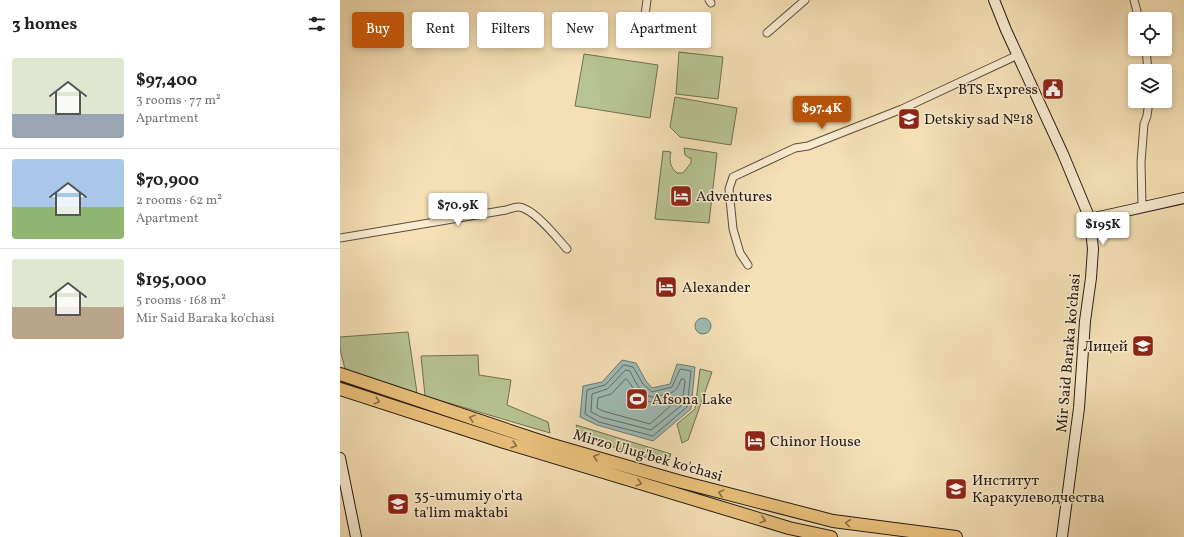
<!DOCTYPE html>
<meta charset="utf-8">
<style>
:root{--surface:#fff;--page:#f6f6f6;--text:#222;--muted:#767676;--line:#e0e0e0;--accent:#b45309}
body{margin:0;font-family:Vollkorn,serif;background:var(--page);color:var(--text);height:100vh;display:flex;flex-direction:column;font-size:15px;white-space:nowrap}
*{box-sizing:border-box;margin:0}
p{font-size:13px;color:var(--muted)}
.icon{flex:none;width:22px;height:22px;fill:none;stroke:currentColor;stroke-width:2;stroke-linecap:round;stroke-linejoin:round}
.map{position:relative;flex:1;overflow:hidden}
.drawer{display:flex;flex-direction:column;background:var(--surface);width:340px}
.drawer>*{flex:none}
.hud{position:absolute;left:12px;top:12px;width:380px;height:36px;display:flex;gap:8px}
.fabs{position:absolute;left:788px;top:12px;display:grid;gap:8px}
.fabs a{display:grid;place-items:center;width:44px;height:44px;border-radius:4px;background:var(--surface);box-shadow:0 2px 6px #0003;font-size:20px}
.price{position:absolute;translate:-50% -34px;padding:0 9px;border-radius:4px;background:#fff;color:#222;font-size:13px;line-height:26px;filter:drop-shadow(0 1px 2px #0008)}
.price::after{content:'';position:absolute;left:50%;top:24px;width:12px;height:9px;margin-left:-6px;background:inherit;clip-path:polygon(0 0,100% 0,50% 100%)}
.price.on{background:var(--accent);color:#fff}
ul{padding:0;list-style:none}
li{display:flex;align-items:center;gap:12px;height:100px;padding:0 12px}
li+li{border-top:1px solid var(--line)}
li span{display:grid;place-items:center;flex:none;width:112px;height:80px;border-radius:4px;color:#555}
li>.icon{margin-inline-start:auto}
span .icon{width:48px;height:48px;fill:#fffc;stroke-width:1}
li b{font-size:17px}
h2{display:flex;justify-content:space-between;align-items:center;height:48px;padding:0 12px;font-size:17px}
.chip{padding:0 14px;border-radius:4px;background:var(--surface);box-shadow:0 2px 6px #0003;font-size:14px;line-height:36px}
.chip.on{background:var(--accent);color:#fff}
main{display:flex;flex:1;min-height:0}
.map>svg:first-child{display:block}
.green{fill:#b7c392;stroke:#6e7052}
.water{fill:#9ebbb5;stroke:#6e7b74}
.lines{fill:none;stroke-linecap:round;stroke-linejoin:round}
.shore{stroke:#626c64;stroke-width:1}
.street-casing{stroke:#5a4d3c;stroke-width:9}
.secondary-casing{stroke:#261c13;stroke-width:12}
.primary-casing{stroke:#261c13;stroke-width:14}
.street{stroke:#f8ebd0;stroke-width:7}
.secondary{stroke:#f8ebd0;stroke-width:10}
.primary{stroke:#eac07b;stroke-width:12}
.oneway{stroke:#886e47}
.labels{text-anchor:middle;stroke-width:3;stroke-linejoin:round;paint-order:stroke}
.poi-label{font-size:15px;fill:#261c13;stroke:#f8ebd0;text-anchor:start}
.street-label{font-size:15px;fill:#261c13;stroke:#f8ebd0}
</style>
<main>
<section class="drawer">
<h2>3 homes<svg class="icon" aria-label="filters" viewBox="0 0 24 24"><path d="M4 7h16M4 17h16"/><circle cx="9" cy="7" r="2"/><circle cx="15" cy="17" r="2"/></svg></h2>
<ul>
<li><span style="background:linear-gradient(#dfe7d0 70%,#9aa5b1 0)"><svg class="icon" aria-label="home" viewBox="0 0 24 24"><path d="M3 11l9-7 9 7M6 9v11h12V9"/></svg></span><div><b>$97,400</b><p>3 rooms · 77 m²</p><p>Apartment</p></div></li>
<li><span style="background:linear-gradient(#a9c7e8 60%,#8fb573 0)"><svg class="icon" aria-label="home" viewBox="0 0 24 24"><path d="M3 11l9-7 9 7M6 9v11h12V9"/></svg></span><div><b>$70,900</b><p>2 rooms · 62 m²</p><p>Apartment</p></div></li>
<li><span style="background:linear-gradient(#dfe7d0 60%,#b9a48a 0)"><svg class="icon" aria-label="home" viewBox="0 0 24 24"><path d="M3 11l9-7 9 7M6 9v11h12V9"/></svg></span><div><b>$195,000</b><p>5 rooms · 168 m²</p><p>Mir Said Baraka ko'chasi</p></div></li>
</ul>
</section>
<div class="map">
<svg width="844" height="537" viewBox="0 0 844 537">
<rect width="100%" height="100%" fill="#f5e0b6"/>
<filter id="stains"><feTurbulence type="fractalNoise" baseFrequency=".005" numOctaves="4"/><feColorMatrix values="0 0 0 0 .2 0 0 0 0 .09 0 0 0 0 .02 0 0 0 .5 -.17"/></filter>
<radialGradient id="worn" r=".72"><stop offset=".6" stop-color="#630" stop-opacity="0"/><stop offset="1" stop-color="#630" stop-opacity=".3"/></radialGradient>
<path class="green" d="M 339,52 L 383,57 L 378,99 L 336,94 Z
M 244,54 L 318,65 L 310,118 L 235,106 Z
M 335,97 L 397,108 L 391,145 L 340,137 L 330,127 Z
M 344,148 L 377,153 L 369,223 L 315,219 L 323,151 L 331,152 C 329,161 330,167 337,173 L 343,173 L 351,163 L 351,158 L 349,158 L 345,155 Z
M 68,332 L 77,393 L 5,369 L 0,349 L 0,337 Z
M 138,355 L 139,375 L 171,380 L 167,405 L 208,422 L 210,433 L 85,396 L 81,356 Z
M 360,369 L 372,372 L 348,440 L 342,443 L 337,424 L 355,409 Z
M 236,425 L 331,454 L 327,464 L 239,436 Z"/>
<path class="water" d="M355 326a8 8 0 1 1 16 0a8 8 0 1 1-16 0Z
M 282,360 L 296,363 L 306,381 L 312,388 L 330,384 L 337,364 L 355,367 L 351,409 L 313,441 L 257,425 L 240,417 L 243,386 L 262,382 Z"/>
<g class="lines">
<path class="shore" d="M 284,365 L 293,367 L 303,384 L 312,392 L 332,387 L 340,369 L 351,371 L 347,407 L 313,436 L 259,422 L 245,414 L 247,390 L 265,385 Z
M 286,370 L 290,371 C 294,379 301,396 312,397 C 316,397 320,395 324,395 C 336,392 337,390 341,379 L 344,379 L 345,381 L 342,405 L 311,430 L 261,417 L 251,412 L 252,394 L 267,389 Z
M 286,379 C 290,382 292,387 295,391 C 308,407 317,403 334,398 L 336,399 L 336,401 L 310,424 L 263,411 L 257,408 L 258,398 L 271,394 Z"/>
<g class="street-casing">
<path id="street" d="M 369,0 L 371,3
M 794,0 L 799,19
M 304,22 L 307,0
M 427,33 L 465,0
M 806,49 L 808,71
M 802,206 L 801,162 L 804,124 L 807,116 L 809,101
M 0,238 L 166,210 C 170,209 174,207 178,207 C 193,207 217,238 227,249
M 408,265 L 400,253 L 393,229 L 389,189 L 393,177 L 455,148 L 468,146 L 562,109 L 678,55"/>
</g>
<g class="secondary-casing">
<path id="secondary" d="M 654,0 L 666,30 L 723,154 L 750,219 L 753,249 L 751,278 L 745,321 L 739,408 L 722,537
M 750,219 L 844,198
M 0,458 L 16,537"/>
</g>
<g class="primary-casing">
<path id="primary" d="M 0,374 L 209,444 L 338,481 L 493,521 L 616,537
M 0,389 L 164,442 L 449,528 L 491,537"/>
</g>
<use href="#street" class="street"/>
<use href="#secondary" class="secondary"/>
<use href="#primary" class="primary"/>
</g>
<defs><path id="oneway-chevron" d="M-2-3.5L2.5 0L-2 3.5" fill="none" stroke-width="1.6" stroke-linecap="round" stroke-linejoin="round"/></defs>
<g class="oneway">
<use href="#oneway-chevron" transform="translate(37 401) rotate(18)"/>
<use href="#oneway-chevron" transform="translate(132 418) rotate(-161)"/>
<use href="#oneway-chevron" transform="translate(174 445) rotate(17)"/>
<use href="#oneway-chevron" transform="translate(256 457) rotate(-164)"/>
<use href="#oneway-chevron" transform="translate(299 483) rotate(17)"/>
<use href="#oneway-chevron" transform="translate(381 493) rotate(-165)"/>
<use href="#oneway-chevron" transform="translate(423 520) rotate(17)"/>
<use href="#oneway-chevron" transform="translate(508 523) rotate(-172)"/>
</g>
<defs>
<g id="civic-square" transform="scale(1.15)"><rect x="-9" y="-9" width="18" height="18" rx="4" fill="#8f2418" stroke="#f8ebd0"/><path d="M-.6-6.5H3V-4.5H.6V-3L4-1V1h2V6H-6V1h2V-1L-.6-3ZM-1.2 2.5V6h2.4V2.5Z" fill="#fff"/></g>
<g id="school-square" transform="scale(1.15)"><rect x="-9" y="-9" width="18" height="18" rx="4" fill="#8f2418" stroke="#f8ebd0"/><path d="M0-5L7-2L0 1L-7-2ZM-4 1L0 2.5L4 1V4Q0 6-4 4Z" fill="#fff"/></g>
<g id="hotel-square" transform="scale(1.15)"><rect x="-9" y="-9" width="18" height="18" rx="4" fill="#8f2418" stroke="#f8ebd0"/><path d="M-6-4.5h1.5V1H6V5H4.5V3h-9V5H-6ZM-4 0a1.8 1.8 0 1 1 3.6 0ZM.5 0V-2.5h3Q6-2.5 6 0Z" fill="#fff"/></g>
<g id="university-square" transform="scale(1.15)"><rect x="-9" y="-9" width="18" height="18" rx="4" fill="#8f2418" stroke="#f8ebd0"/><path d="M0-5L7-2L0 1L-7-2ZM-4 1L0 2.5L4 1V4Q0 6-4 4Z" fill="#fff"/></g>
<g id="stadium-square" transform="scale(1.15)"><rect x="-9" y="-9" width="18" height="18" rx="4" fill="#8f2418" stroke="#f8ebd0"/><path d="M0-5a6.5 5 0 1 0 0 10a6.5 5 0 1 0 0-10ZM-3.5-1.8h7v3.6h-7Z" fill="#fff"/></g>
</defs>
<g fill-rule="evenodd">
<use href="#civic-square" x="713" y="89"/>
<use href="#school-square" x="569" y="119"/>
<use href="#hotel-square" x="341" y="196"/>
<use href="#hotel-square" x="326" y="287"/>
<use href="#university-square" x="803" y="346"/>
<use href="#stadium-square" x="297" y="399"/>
<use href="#hotel-square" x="415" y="441"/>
<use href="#university-square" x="616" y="489"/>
<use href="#school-square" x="58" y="504"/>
</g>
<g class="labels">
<g class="poi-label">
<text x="698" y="94" text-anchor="end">BTS Express</text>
<text x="584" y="124">Detskiy sad №18</text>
<text x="356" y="201">Adventures</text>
<text x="342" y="292">Alexander</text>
<text x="788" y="351" text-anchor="end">Лицей</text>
<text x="312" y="404">Afsona Lake</text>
<text x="430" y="446">Chinor House</text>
<text x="632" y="485">Институт<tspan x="632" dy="17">Каракулеводчества</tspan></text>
<text x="74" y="500">35-umumiy o'rta<tspan x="74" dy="17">ta'lim maktabi</tspan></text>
</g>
<g class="street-label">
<text transform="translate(728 353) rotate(-85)" y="5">Mir Said Baraka ko'chasi</text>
<text transform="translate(308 455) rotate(16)" y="5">Mirzo Ulug'bek ko'chasi</text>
</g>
</g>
<rect width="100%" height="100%" filter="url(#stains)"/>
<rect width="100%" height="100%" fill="url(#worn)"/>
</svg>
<div class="fabs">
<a><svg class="icon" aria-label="locate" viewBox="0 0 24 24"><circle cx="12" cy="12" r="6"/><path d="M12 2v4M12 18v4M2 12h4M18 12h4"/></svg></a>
<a><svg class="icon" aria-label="layers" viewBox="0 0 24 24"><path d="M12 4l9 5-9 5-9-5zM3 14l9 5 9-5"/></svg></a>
</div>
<b class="price on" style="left:482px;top:130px">$97.4K</b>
<b class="price" style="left:118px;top:227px">$70.9K</b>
<b class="price" style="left:763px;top:246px">$195K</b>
<div class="hud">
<a class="chip on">Buy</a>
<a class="chip">Rent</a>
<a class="chip">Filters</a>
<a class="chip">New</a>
<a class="chip">Apartment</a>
</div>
</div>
</main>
